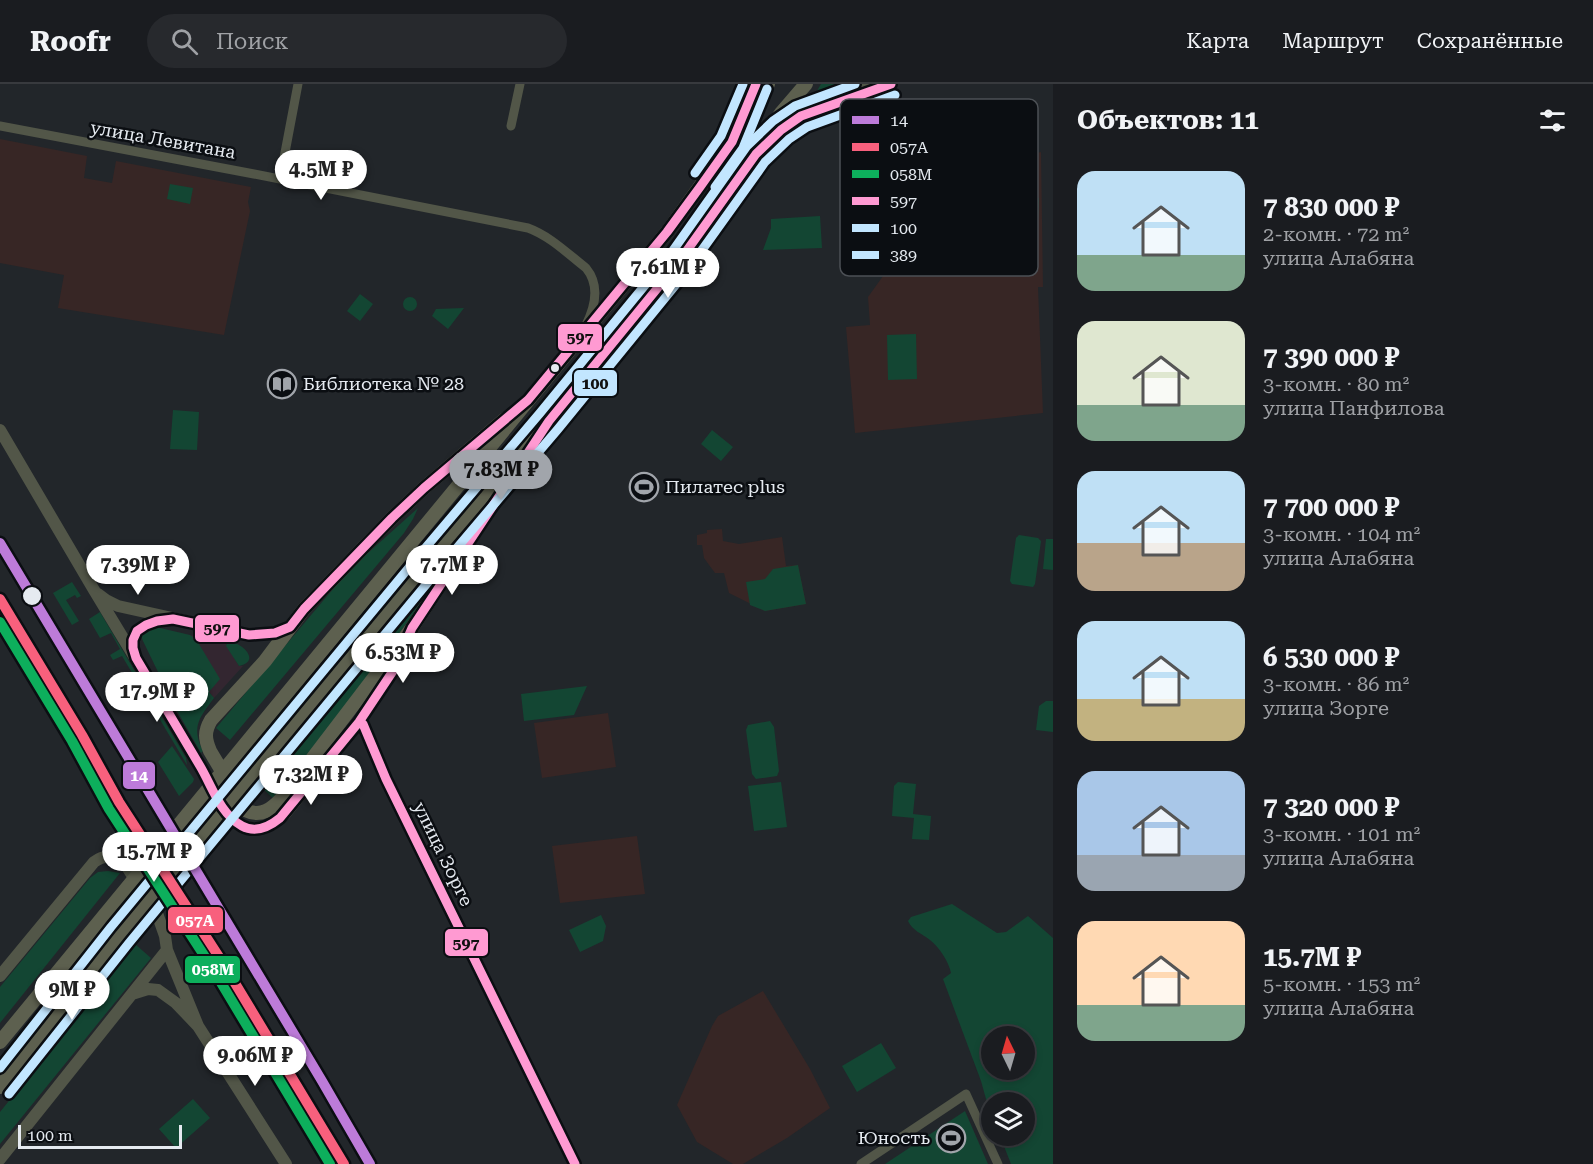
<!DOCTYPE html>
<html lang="ru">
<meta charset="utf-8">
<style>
:root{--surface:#1a1c20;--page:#27292d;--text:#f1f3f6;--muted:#9fa1a5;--line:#383a3e;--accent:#a1a5ab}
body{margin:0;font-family:"Roboto Serif",serif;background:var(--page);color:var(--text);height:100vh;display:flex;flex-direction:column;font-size:22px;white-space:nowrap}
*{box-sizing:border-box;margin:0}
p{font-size:20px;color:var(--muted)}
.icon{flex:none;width:33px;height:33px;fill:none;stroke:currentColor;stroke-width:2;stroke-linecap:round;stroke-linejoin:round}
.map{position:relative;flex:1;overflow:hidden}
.sheet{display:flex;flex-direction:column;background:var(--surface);width:540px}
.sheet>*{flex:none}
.needle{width:39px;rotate:355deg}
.controls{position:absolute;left:981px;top:942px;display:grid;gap:12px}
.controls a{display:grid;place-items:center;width:54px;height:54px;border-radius:50%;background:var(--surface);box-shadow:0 3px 9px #0003,0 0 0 2px var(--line);font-size:30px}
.scale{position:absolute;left:18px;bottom:15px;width:164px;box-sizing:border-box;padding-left:6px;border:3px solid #e5eaf0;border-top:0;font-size:16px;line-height:21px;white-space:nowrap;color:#e5eaf0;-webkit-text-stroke:4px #0b0e12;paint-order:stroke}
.price{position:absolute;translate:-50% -51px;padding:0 14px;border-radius:21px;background:#fff;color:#222;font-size:20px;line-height:39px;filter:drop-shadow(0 2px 3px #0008)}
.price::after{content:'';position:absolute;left:50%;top:36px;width:18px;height:14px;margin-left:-9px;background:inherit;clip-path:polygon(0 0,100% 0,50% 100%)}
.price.on{background:var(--accent);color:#111}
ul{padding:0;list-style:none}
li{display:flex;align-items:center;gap:18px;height:150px;padding:0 24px}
li span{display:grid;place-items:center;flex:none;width:168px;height:120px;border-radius:18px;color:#555}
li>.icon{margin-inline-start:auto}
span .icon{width:72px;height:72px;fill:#fffc;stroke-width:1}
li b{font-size:26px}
h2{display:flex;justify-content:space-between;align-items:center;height:72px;padding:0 24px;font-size:26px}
header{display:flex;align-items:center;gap:36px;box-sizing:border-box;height:84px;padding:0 30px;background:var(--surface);border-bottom:2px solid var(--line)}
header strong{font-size:28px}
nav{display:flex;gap:33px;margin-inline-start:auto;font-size:21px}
.search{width:420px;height:54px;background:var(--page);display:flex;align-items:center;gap:15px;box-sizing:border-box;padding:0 21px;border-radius:33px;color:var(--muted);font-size:22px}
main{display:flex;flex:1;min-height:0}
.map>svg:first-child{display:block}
.commercial{fill:#332630}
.education{fill:#372625}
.green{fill:#134633;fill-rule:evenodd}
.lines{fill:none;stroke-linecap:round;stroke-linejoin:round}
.tertiary-tunnel{stroke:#3f4348;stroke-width:12;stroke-dasharray:12 6;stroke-linecap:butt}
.minor{stroke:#525648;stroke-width:9}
.tertiary{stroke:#525648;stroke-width:12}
.secondary{stroke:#5d604f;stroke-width:14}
.rail-casing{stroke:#626560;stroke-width:5}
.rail{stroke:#0b0e12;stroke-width:3;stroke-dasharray:9;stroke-linecap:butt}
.bus-1-casing{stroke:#0b0e12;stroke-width:14}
.bus-2-casing{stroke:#0b0e12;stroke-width:14}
.bus-3-casing{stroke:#0b0e12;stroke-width:14}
.bus-1{stroke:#ff9ad2;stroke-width:9}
.bus-2{stroke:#c2e6ff;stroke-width:9}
.bus-3{stroke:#c2e6ff;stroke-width:9}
.rail-1-casing{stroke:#0b0e12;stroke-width:15}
.rail-2-casing{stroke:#0b0e12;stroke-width:15}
.rail-3-casing{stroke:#0b0e12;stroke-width:15}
.rail-1{stroke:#bd7bd9;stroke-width:10}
.rail-2{stroke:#f8607d;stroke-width:10}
.rail-3{stroke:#0daf5c;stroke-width:10}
.bus-dot{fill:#e5eaf0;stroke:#0b0e12;stroke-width:2}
.labels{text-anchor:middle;stroke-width:5;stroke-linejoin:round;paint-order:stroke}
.street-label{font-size:18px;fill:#e5eaf0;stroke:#0b0e12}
.poi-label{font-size:18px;fill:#e5eaf0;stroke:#0b0e12;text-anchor:start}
.key{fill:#0b0e12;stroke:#4c5055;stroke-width:1.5}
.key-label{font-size:16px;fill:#e5eaf0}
.line-badge{stroke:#0b0e12;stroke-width:2}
.badge-label{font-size:16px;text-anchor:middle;font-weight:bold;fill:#fff}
.pale-badge-label{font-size:16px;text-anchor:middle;font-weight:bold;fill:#111}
</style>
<header>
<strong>Roofr</strong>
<div class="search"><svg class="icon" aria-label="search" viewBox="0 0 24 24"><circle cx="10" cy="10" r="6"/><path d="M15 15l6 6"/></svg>Поиск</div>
<nav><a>Карта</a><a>Маршрут</a><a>Сохранённые</a></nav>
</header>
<main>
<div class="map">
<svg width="1053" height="1080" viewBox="0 0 1053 1080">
<rect width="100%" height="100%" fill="#22262a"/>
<path class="commercial" d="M 190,551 L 227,558 L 226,560 L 239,582 L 243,582 L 214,614 L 209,608 Z"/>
<path class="education" d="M 0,55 L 87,72 L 84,94 L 112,99 L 116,77 L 251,103 L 248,118 L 250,127 L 224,251 L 58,224 L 64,191 L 0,179 Z
M 1041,68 L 1043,203 L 1038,203 L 1043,329 L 855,349 L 846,243 L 870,241 L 868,213 L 896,174 L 906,153 L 964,85 Z
M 722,445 L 723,457 L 739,460 L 782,453 L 786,482 L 798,481 L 806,520 L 765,527 L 729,509 L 724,489 L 715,489 L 704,474 L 702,461 L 697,461 L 697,451 L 707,449 L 707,446 Z
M 608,629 L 616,683 L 542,694 L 534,639 Z
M 637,752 L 645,810 L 560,819 L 552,762 Z
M 763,907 L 810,985 L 830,1024 L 787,1054 L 743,1080 L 733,1080 L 697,1058 L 677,1021 L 712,942 L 718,932 Z"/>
<path class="green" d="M 821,0 L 839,0 L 840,3 L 836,13 L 810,19 Z
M 170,100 L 193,104 L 190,120 L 167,115 Z
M 1029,114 L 1039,114 L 1038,136 L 1028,136 Z
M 820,132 L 822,164 L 763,166 L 771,144 L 771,135 Z
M 360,210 L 373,220 L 360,237 L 347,227 Z
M403 220a7 7 0 1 1 14 0a7 7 0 1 1-14 0Z
M 464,224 L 448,245 L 432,232 L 436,225 Z
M 916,250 L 917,295 L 888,296 L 887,251 Z
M 173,326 L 199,328 L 197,366 L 170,365 Z
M 712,346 L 733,363 L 721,377 L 701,360 Z
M 418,424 L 413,435 L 404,449 L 230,656 L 216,644 L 349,486 Z
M 451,431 L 453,433 L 115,836 L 0,980 L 0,975 L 112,834 Z
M 1019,451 L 1038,454 L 1041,457 L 1035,500 L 1033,503 L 1012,500 L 1010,497 L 1016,454 Z
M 1046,455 L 1053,455 L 1053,486 L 1043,485 Z
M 798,481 L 806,520 L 765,527 L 750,521 L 746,498 L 765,495 L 773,485 Z
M 436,490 L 432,502 L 377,582 L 273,714 L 263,705 Z
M 72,498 L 81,512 L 77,514 L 75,511 L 66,516 L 79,537 L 72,541 L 53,509 Z
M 100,528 L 186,674 L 187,681 L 122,572 L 113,576 L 110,571 L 120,565 L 111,549 L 100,554 L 89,535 Z
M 156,543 L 190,551 L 196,555 L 220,595 L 209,608 L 214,614 C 199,634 191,643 203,667 L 201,669 L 176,625 L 143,557 L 141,552 L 143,547 Z
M 230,557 C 243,560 261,577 239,582 L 226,562 L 227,558 Z
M 587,602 L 574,631 L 524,637 L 521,610 Z
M 1046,617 L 1053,617 L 1053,648 L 1036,646 L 1039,622 Z
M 770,637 L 774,643 L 779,687 L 777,692 L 756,695 L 752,690 L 746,646 L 748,641 Z
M 172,662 L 194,695 L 193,698 L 179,712 L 158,678 Z
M 781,698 L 787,743 L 754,747 L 748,702 Z
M 898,698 L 916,700 L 913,730 L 931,732 L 929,756 L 912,755 L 914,734 L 892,732 L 894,702 Z
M 108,787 L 120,789 L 0,939 L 0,903 L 90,794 L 98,788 Z
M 952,820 L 997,849 L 1006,848 L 1028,832 L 1053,854 L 1053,1080 L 1011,1080 L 1000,1052 L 1024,1052 L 1024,1018 L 992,1018 L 991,1030 L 986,1015 L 981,997 L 943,895 L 951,889 C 949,878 939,863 930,856 C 921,849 913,847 908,837 L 911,833 ZM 1024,952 L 1024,986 L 992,986 L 992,952 Z
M 601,831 L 606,842 L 603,857 L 580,868 L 569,846 Z
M 135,860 L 151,874 L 0,1060 L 0,1028 Z
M 881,959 L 896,984 L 857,1008 L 842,982 Z
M 193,1015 L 210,1034 L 176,1064 L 159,1045 Z
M 965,1027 L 988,1080 L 885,1080 Z"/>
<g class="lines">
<path class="tertiary-tunnel" d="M 207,694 L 226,728 L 235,737"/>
<path class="minor" d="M 0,42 L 254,90 L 528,144 C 550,152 568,170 586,184 C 600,201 595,223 586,241
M 511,42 L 520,0
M 280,95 L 298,0
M 861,1080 L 966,1010 L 998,1080"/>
<path class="tertiary" d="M 855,0 L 860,2 L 879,1
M 763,63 L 781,46 L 801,32 L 891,0
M 0,346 L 94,506 L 204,688
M 98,510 L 106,516 L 118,522 L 249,551 L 275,549 L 290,543
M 134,569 C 127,547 149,538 166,536
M 359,638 L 363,640 L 386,695 L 575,1080
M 235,737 C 253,751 271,744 285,730 L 359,638 L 393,587 L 407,556
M 0,892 L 94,778 C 105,770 113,772 124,778 L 158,832 L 165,852 L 167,866 L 198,942
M 132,910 L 148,905 L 158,906 L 176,919 L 198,942 L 286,1080
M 0,1075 L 167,866"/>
<path class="secondary" d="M 751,28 L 768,0
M 505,335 L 424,404 L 392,434 L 304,525 L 265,577 L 211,636 C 204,648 205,655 210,667 L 245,726 C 261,734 272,725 283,713 L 412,544 L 511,393
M 0,958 L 667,148 L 732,58 L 756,0
M 0,1003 L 120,851 L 430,477 L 549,337 L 678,179 L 723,118 L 781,29 L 806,0"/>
<g class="rail-casing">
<path id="rail" d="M 244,930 L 333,1080"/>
</g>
<use href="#rail" class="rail"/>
<g class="bus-1-casing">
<path id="bus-1" d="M 756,0 L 732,58 L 700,103 L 667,148 L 528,316 L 424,404 L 392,434 L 304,525 L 290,543 L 275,549 L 249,551 L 173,535 L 157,537 L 146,541 L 137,547 L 133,556 L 133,564 L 136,574 C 157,610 179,646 200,682 C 212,702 220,730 242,742 C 255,749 269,743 280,734 L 359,638 L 393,587 L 412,544 L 549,337 L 678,179 L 756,70 L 781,46 L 801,32 L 891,0
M 359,638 L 363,640 L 386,695 L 575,1080"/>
</g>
<g class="bus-2-casing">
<path id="bus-2" d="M 715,103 L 743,64 L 767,5
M 9,1010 L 129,859 L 439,485 L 558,345 L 687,187 L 765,78 L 789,55 L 807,43 L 895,11"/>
</g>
<g class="bus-3-casing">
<path id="bus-3" d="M 695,89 L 721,52 L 743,0
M 0,984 L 111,843 L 421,469 L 540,329 L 669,172 L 747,62 L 773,37 L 795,22 L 855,0"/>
</g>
<use href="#bus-1" class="bus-1"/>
<use href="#bus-2" class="bus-2"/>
<use href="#bus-3" class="bus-3"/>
<g class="rail-1-casing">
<path id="rail-1" d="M 0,459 L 322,997 L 370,1080"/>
</g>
<g class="rail-2-casing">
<path id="rail-2" d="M 0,515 L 82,651 L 119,718 L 221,876 L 344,1080"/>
</g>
<g class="rail-3-casing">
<path id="rail-3" d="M 0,538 L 72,657 L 109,725 L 211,882 L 330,1080"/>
</g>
<use href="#rail-1" class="rail-1"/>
<use href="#rail-2" class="rail-2"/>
<use href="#rail-3" class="rail-3"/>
</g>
<defs>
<g id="library-ring" transform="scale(1.5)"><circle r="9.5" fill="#0b0e12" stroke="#a1a5ab" stroke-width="1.5"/><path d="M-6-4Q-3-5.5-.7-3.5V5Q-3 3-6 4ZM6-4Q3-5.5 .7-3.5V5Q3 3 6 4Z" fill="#a1a5ab"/></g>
<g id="stadium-ring" transform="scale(1.5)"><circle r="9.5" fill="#0b0e12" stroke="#a1a5ab" stroke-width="1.5"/><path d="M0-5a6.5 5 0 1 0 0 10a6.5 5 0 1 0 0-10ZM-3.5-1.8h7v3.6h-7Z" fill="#a1a5ab"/></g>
</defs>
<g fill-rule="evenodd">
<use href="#library-ring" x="282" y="300"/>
<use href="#stadium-ring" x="644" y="403"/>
<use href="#stadium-ring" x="951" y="1054"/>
</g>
<g class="bus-dot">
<circle cx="555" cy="284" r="5"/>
<circle cx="32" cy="512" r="10"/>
</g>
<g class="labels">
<g class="street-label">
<text transform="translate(163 56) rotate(10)" y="6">улица Левитана</text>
<text transform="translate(443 770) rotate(64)" y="6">улица Зорге</text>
</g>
<g class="poi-label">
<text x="303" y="306">Библиотека № 28</text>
<text x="665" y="409">Пилатес plus</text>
<text x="930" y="1060" text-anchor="end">Юность</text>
</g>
</g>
<rect x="840" y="15" width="198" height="177" rx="9" class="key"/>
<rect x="852" y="32" width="27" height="8" fill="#bd7bd9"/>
<rect x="852" y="59" width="27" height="8" fill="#f8607d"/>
<rect x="852" y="86" width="27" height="8" fill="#0daf5c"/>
<rect x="852" y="113" width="27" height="8" fill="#ff9ad2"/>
<rect x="852" y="140" width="27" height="8" fill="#c2e6ff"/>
<rect x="852" y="167" width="27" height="8" fill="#c2e6ff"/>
<g class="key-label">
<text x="890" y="42">14</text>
<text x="890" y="69">057А</text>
<text x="890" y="96">058М</text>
<text x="890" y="123">597</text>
<text x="890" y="150">100</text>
<text x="890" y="177">389</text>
</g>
<g class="line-badge">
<rect x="557" y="239" width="46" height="29" rx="6" fill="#ff9ad2"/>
<rect x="573" y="285" width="45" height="28" rx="6" fill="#c2e6ff"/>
<rect x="194" y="530" width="46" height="29" rx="6" fill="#ff9ad2"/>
<rect x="122" y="677" width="34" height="29" rx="6" fill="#bd7bd9"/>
<rect x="167" y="822" width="57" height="28" rx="6" fill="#f8607d"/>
<rect x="444" y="844" width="45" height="29" rx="6" fill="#ff9ad2"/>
<rect x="184" y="871" width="57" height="29" rx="6" fill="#0daf5c"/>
</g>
<g class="badge-label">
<text x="139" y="697">14</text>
<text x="195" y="842">057А</text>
<text x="213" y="891">058М</text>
</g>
<g class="pale-badge-label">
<text x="580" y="259">597</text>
<text x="595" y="305">100</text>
<text x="217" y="550">597</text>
<text x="466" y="865">597</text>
</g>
</svg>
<div class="controls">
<a><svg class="needle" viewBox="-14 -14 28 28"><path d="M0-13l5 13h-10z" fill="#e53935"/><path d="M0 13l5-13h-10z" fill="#9fa1a5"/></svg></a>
<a><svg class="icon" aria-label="layers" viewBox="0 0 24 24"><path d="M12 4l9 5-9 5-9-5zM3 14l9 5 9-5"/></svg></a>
</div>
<div class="scale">100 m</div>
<b class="price" style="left:321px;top:117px">4.5M ₽</b>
<b class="price" style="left:668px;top:215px">7.61M ₽</b>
<b class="price on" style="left:501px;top:417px">7.83M ₽</b>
<b class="price" style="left:138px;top:512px">7.39M ₽</b>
<b class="price" style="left:452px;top:512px">7.7M ₽</b>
<b class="price" style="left:403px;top:600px">6.53M ₽</b>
<b class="price" style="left:157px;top:639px">17.9M ₽</b>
<b class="price" style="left:311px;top:722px">7.32M ₽</b>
<b class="price" style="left:154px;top:799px">15.7M ₽</b>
<b class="price" style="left:72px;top:937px">9M ₽</b>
<b class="price" style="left:255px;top:1003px">9.06M ₽</b>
</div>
<section class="sheet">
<h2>Объектов: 11<svg class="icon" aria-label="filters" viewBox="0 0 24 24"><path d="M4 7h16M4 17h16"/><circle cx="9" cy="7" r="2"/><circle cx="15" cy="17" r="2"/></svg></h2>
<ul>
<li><span style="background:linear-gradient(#bfe0f5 70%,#7fa58c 0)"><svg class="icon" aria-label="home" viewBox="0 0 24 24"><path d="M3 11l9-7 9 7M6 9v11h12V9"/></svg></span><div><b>7 830 000 ₽</b><p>2-комн. · 72 m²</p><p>улица Алабяна</p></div></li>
<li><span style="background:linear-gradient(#dfe7d0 70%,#7fa58c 0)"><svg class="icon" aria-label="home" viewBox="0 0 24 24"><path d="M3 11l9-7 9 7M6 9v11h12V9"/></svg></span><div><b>7 390 000 ₽</b><p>3-комн. · 80 m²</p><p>улица Панфилова</p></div></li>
<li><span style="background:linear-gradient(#bfe0f5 60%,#b9a48a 0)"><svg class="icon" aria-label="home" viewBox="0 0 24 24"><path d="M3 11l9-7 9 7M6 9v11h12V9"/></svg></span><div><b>7 700 000 ₽</b><p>3-комн. · 104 m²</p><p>улица Алабяна</p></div></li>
<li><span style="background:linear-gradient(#bfe0f5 65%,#c2b280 0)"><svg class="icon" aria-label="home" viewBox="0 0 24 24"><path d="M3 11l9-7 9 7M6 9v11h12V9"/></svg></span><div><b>6 530 000 ₽</b><p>3-комн. · 86 m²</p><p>улица Зорге</p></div></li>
<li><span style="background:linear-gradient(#a9c7e8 70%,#9aa5b1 0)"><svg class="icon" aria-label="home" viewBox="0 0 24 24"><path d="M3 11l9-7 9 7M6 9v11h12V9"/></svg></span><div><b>7 320 000 ₽</b><p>3-комн. · 101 m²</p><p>улица Алабяна</p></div></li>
<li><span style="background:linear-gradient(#ffd9b3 70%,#7fa58c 0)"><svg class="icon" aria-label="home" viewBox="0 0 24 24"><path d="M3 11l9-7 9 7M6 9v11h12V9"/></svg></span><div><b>15.7M ₽</b><p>5-комн. · 153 m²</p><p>улица Алабяна</p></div></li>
</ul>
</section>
</main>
